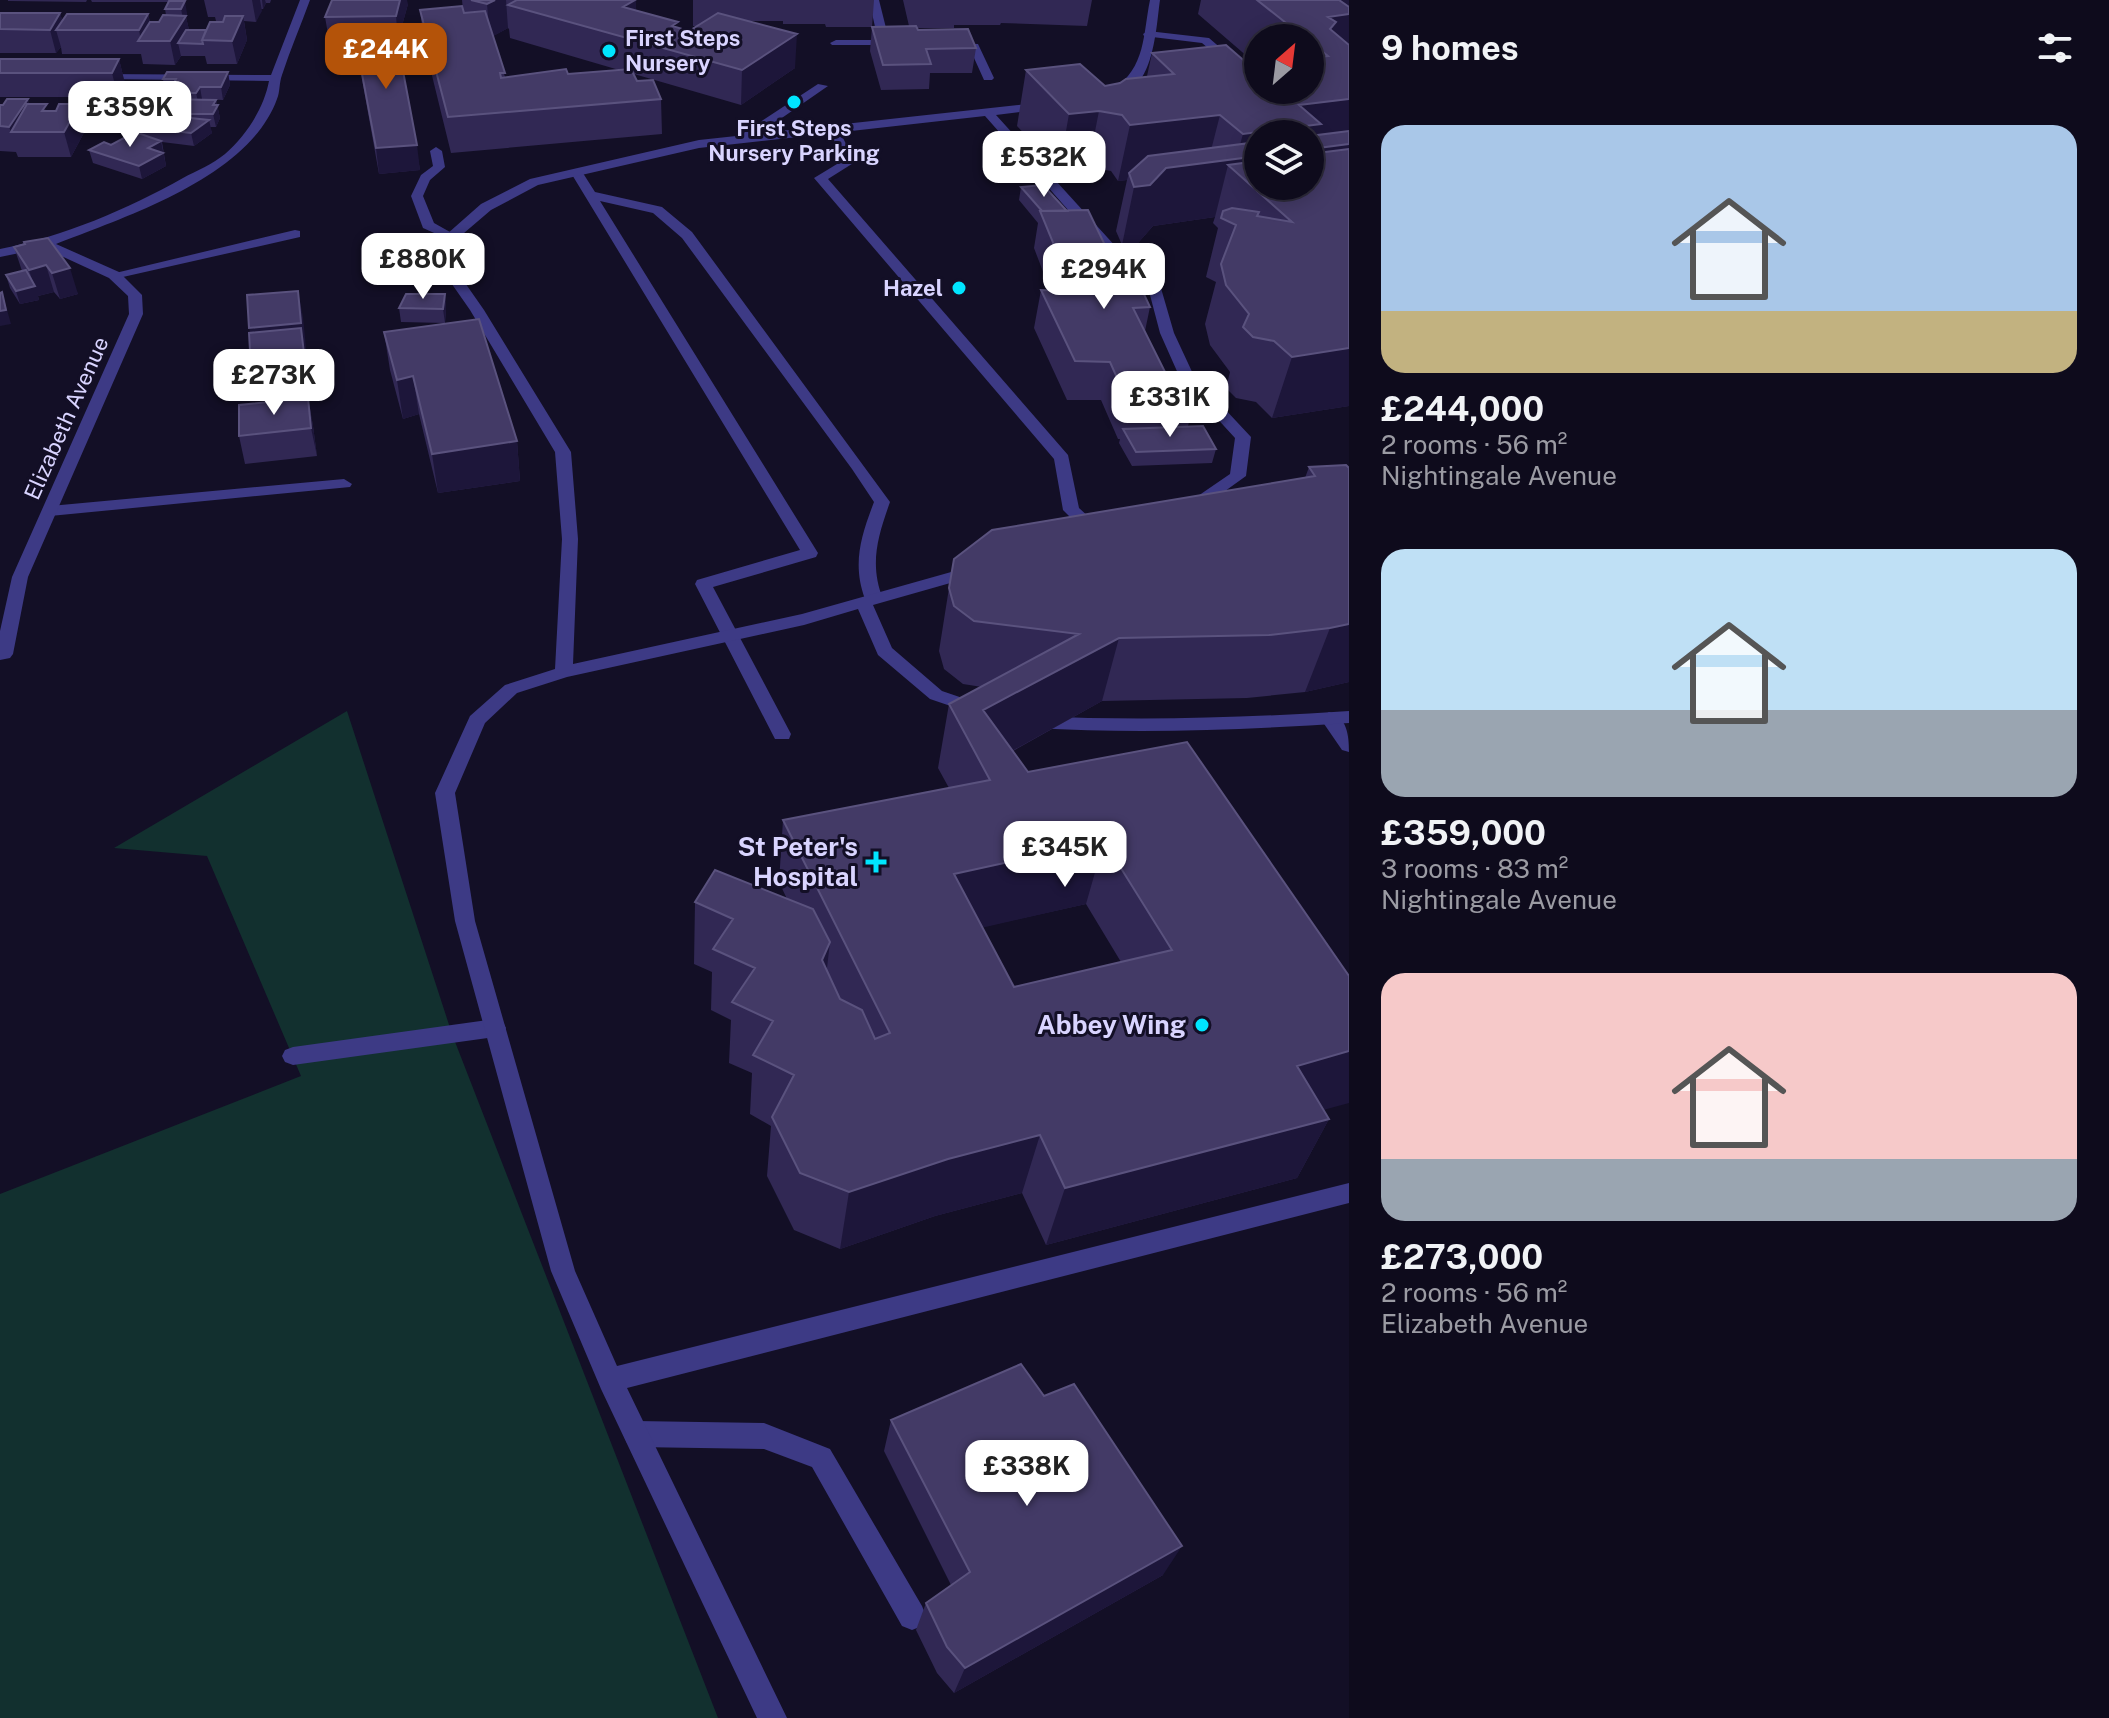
<!DOCTYPE html>
<meta charset="utf-8">
<style>
:root{--surface:#0e0b1c;--page:#1c1929;--text:#f1f3f6;--muted:#9b9ba3;--line:#2e2b3b;--accent:#b45309}
body{margin:0;font-family:"Public Sans",sans-serif;background:var(--page);color:var(--text);height:100vh;display:flex;flex-direction:column;font-size:30px;white-space:nowrap}
*{box-sizing:border-box;margin:0}
p{font-size:26px;color:var(--muted)}
.icon{flex:none;width:44px;height:44px;fill:none;stroke:currentColor;stroke-width:2;stroke-linecap:round;stroke-linejoin:round}
.map{position:relative;flex:1;overflow:hidden}
.details{display:flex;flex-direction:column;background:var(--surface);width:760px}
.details>*{flex:none}
.needle{width:52px;rotate:28deg}
.tools{position:absolute;left:1244px;top:24px;display:grid;gap:16px}
.tools a{display:grid;place-items:center;width:80px;height:80px;border-radius:50%;background:var(--surface);box-shadow:0 4px 20px #0003,0 0 0 2px var(--line);font-size:40px}
.price{position:absolute;translate:-50% -68px;padding:0 18px;border-radius:16px;background:#fff;color:#222;font-size:26px;line-height:52px;filter:drop-shadow(0 2px 4px #0008)}
.price::after{content:'';position:absolute;left:50%;top:48px;width:24px;height:18px;margin-left:-12px;background:inherit;clip-path:polygon(0 0,100% 0,50% 100%)}
.price.active{background:var(--accent);color:#fff}
ul{padding:0;list-style:none}
li{display:grid;align-content:center;gap:16px;height:424px;padding:0 32px}
li span{display:grid;place-items:center;height:248px;border-radius:24px;color:#555}
li>.icon{margin-inline-start:auto}
span .icon{width:144px;height:144px;fill:#fffc;stroke-width:1}
li b{font-size:34px}
h2{display:flex;justify-content:space-between;align-items:center;height:96px;padding:0 32px;font-size:34px}
main{display:flex;flex:1;min-height:0}
.map>svg:first-child{display:block}
.green{fill:#12302f}
.lines{fill:none;stroke-linecap:round;stroke-linejoin:round}
.service{fill:#3d3a85;fill-rule:evenodd}
.minor{fill:#3d3a85;fill-rule:evenodd}
.wall{fill:#312854;fill-rule:evenodd}
.shaded-wall{fill:#1d163a;fill-rule:evenodd}
.building{fill:#433a66;stroke:#5a527e;stroke-width:2;fill-rule:evenodd}
.poi-dot{fill:#00e5ff;stroke:#130f26;stroke-width:3}
.labels{text-anchor:middle;stroke-width:6;stroke-linejoin:round;paint-order:stroke}
.far-poi-label{font-size:22px;font-weight:bold;fill:#d9d4ff;stroke:#130f26;text-anchor:start}
.far-street-label{font-size:22px;fill:#d9d4ff;stroke:#130f26}
.poi-label{font-size:26px;font-weight:bold;fill:#d9d4ff;stroke:#130f26;text-anchor:end}
</style>
<main>
<div class="map">
<svg width="1349" height="1718" viewBox="0 0 1349 1718">
<rect width="100%" height="100%" fill="#130f26"/>
<path class="green" d="M 347,711 L 452,1034 L 718,1718 L 0,1718 L 0,1194 L 301,1076 L 207,856 L 114,848 Z"/>
<g class="lines">
<path class="service" d="M 1148,31 L 1209,38 L 1237,62 L 1227,64 L 1202,43 L 1144,36 L 1143,34 Z
M 818,84 L 828,86 L 750,140 L 742,140 L 742,134 Z
M 832,124 L 838,128 L 855,162 L 828,179 L 1068,455 L 1079,508 L 1102,529 L 1104,533 L 1102,537 L 1090,537 L 1063,510 L 1054,459 L 814,178 L 842,161 L 826,128 Z
M 436,147 L 442,151 L 445,167 L 430,180 L 423,196 L 434,223 L 459,237 L 452,241 L 423,228 L 411,196 L 421,175 L 433,166 L 430,151 Z
M 573,170 L 581,170 L 595,192 L 662,207 L 692,232 L 890,502 C 878,536 869,564 883,599 L 874,604 L 865,599 C 852,564 861,536 874,502 L 852,469 L 682,238 L 653,213 L 600,201 L 818,553 L 816,557 L 713,587 L 791,734 L 789,739 L 775,739 L 695,584 L 697,580 L 800,550 L 571,173 Z
M 295,230 L 300,231 L 300,237 L 114,279 L 107,275 Z
M 344,479 L 352,484 L 350,487 L 50,516 L 42,511 L 50,506 Z
M 1329,712 C 1347,717 1349,735 1349,752 L 1342,750 L 1320,718 Z
M 495,1019 L 503,1022 L 506,1028 L 503,1034 L 495,1037 L 293,1065 L 285,1062 L 282,1056 L 285,1050 L 293,1047 Z
M 636,1421 L 764,1423 L 830,1449 L 922,1606 L 926,1616 L 922,1626 L 912,1630 L 902,1626 L 812,1467 L 764,1449 L 636,1447 L 627,1443 L 623,1434 L 627,1425 Z"/>
<path class="minor" d="M 300,0 L 310,0 C 301,25 290,50 282,75 C 279,83 280,92 277,99 C 249,177 127,216 56,244 L 119,272 L 142,295 L 143,314 L 28,577 L 13,654 L 10,658 L 0,660 L 0,631 L 12,577 L 129,314 L 128,296 L 109,278 L 44,248 L 0,257 L 0,249 C 64,236 126,210 183,178 C 196,171 213,164 225,154 C 246,136 264,108 269,81 L 99,79 L 95,78 L 95,74 L 271,75 Z
M 869,0 L 879,0 L 889,40 L 900,41 L 900,45 L 832,45 L 830,43 L 836,40 L 878,40 Z
M 1150,0 L 1160,0 C 1156,27 1154,97 1113,93 L 1113,89 C 1146,68 1143,34 1150,0 Z
M 948,43 L 978,44 L 994,78 L 992,80 L 984,80 L 970,49 L 948,47 Z
M 1046,102 L 1052,106 L 1050,108 L 996,115 L 1117,248 L 1156,271 L 1174,333 L 1194,376 L 1251,437 L 1246,476 L 1207,504 L 1186,510 L 1178,505 L 1195,498 L 1230,474 L 1235,438 L 1180,378 L 1160,333 L 1145,276 L 1107,254 L 985,116 L 699,148 L 538,185 L 491,210 L 457,239 L 447,257 L 484,310 L 571,452 L 578,539 L 573,664 L 802,614 L 976,565 L 984,570 L 982,574 L 873,605 L 892,648 L 942,691 L 986,706 L 989,710 L 986,714 L 980,716 L 930,699 L 878,655 L 858,609 L 804,625 L 567,677 L 517,693 L 485,723 L 455,793 L 475,921 L 575,1271 L 617,1366 L 1349,1183 L 1349,1203 L 627,1388 L 787,1718 L 757,1718 L 601,1389 L 551,1271 L 455,921 L 435,793 L 470,716 L 505,685 L 555,669 L 562,539 L 555,452 L 470,310 L 433,257 L 447,234 L 481,204 L 530,179 L 699,140 Z
M 1349,711 L 1349,723 C 1244,730 1139,734 1034,728 L 1025,722 L 1034,716 C 1139,721 1244,718 1349,711 Z"/>
</g>
<path class="wall" d="M 8,0 L 87,0 L 86,2 L 8,1 Z
M 91,0 L 170,0 L 170,1 L 187,13 L 186,17 L 189,30 L 206,30 L 223,21 L 216,21 L 215,17 L 208,17 L 204,0 L 271,0 L 270,3 L 266,3 L 263,9 L 261,9 L 256,22 L 244,21 L 247,40 L 237,64 L 207,64 L 205,56 L 181,56 L 175,65 L 143,64 L 141,54 L 62,54 L 61,47 L 56,53 L 0,53 L 0,13 L 60,13 L 62,20 L 148,14 L 150,22 L 159,22 L 166,15 L 165,9 L 169,2 L 92,2 Z
M 462,0 L 636,0 L 636,10 L 678,28 L 689,31 L 698,26 L 693,26 L 693,0 L 874,0 L 872,27 L 909,26 L 903,0 L 1092,0 L 1087,26 L 1001,23 L 1000,25 L 954,25 L 954,28 L 917,28 L 918,30 L 976,48 L 972,73 L 930,73 L 929,89 L 881,90 L 870,51 L 872,27 L 826,27 L 825,24 L 783,24 L 783,21 L 748,21 L 795,68 L 741,105 L 634,74 L 637,81 L 661,99 L 662,134 L 451,153 L 424,43 L 420,10 L 463,11 ZM 508,28 L 509,29 L 510,38 L 619,70 L 568,74 L 505,77 L 493,36 Z
M 1201,0 L 1349,0 L 1349,406 L 1272,418 L 1256,402 L 1236,398 L 1226,388 L 1230,372 L 1210,345 L 1205,324 L 1216,282 L 1206,277 L 1218,228 L 1213,223 L 1215,217 L 1153,226 L 1138,243 L 1122,245 L 1116,231 L 1127,180 L 1118,181 L 1111,171 L 1088,167 L 1059,171 L 1017,126 L 1026,70 L 1105,86 L 1147,76 L 1152,53 L 1249,65 L 1256,64 L 1198,14 ZM 1258,38 L 1310,38 L 1310,90 L 1258,90 Z
M 408,4 L 398,40 L 397,40 L 420,170 L 379,174 L 355,40 L 329,40 L 325,17 Z
M 0,59 L 119,59 L 125,84 L 118,97 L 0,97 Z
M 228,72 L 230,85 L 223,100 L 202,99 L 216,100 L 220,118 L 216,127 L 210,127 L 212,133 L 194,146 L 162,142 L 166,166 L 142,179 L 93,163 L 89,150 L 111,145 L 137,133 L 135,127 L 155,120 L 152,107 L 162,99 L 161,93 L 164,86 L 163,79 Z
M 29,104 L 49,111 L 86,129 L 71,157 L 18,157 L 16,152 L 0,151 L 0,105 Z
M 1021,187 L 1127,291 L 1150,307 L 1145,331 L 1167,376 L 1196,397 L 1188,426 L 1216,449 L 1212,463 L 1132,466 L 1119,443 L 1120,439 L 1118,439 L 1101,400 L 1067,400 L 1034,328 L 1041,290 L 1050,290 L 1034,248 L 1038,223 L 1019,200 Z
M 48,238 L 78,294 L 60,299 L 54,292 L 38,296 L 39,300 L 20,304 L 10,288 L 6,275 L 22,271 L 14,247 Z
M 445,294 L 446,308 L 445,323 L 401,322 L 399,308 Z
M 384,332 L 517,441 L 520,481 L 438,493 L 419,414 L 403,419 L 390,370 Z
M 308,398 L 313,426 L 317,456 L 245,464 L 239,436 Z
M 1309,467 L 1349,468 L 1349,682 L 1305,692 L 1247,698 L 1102,701 L 1013,751 L 1028,772 L 1187,742 L 1323,1110 L 1329,1119 L 1297,1178 L 1046,1245 L 1022,1193 L 935,1216 L 840,1249 L 794,1230 L 767,1176 L 771,1126 L 750,1114 L 752,1073 L 729,1063 L 731,1020 L 711,1010 L 712,972 L 694,964 L 695,902 L 787,899 L 779,882 L 783,820 L 949,788 L 938,768 L 949,704 L 982,687 L 963,684 L 944,669 L 939,651 L 949,588 L 1305,478 ZM 1086,904 L 1121,962 L 1014,987 L 982,927 Z
M 891,1420 L 1163,1575 L 954,1693 L 937,1673 L 916,1630 L 926,1603 L 951,1585 L 884,1451 Z"/>
<path class="shaded-wall" d="M 252,0 L 260,0 L 262,11 L 256,22 Z
M 262,0 L 265,0 L 266,3 L 263,9 Z
M 400,0 L 407,0 L 408,4 L 398,40 L 396,16 Z
M 495,0 L 506,0 L 508,28 L 490,38 L 487,4 Z
M 636,0 L 636,33 L 623,7 Z
M 1333,0 L 1349,0 L 1349,46 L 1319,49 Z
M 185,1 L 187,13 L 186,17 L 191,39 L 178,43 L 181,56 L 175,65 L 170,41 L 183,19 L 181,9 Z
M 60,13 L 65,30 L 56,30 L 61,47 L 56,53 L 50,30 Z
M 148,14 L 153,38 L 141,41 L 139,30 Z
M 243,16 L 247,40 L 237,64 L 232,41 Z
M 797,34 L 795,68 L 741,105 L 742,70 Z
M 119,59 L 125,84 L 118,97 L 112,73 Z
M 228,72 L 230,85 L 223,100 L 221,87 Z
M 200,87 L 202,99 L 199,106 L 196,93 Z
M 28,99 L 35,123 L 11,132 L 9,127 Z
M 1349,99 L 1349,130 L 1345,144 L 1349,144 L 1349,198 L 1277,208 L 1228,165 L 1215,217 L 1153,226 L 1138,243 L 1122,245 L 1134,187 L 1150,185 L 1158,177 L 1131,180 L 1129,173 L 1127,180 L 1118,181 L 1130,125 L 1220,115 L 1208,162 L 1236,159 L 1243,134 L 1293,128 L 1299,105 ZM 1258,134 L 1310,134 L 1310,186 L 1258,186 Z
M 216,100 L 220,118 L 216,127 L 213,114 L 213,105 Z
M 80,104 L 86,129 L 71,157 L 64,132 Z
M 1099,111 L 1088,167 L 1059,171 L 1069,114 Z
M 209,120 L 212,133 L 194,146 L 191,133 Z
M 161,141 L 166,166 L 142,179 L 139,166 L 148,148 Z
M 417,145 L 420,170 L 379,174 L 376,148 Z
M 46,265 L 54,292 L 38,296 L 39,300 L 20,304 L 16,291 L 34,286 L 29,270 Z
M 70,268 L 78,294 L 60,299 L 52,273 Z
M 298,291 L 303,317 L 310,389 L 257,395 L 251,368 L 255,355 L 249,328 Z
M 2,292 L 11,324 L 0,326 L 0,311 Z
M 445,294 L 446,308 L 445,323 L 443,309 Z
M 1349,348 L 1349,406 L 1272,418 L 1292,357 Z
M 413,376 L 419,414 L 403,419 L 397,380 Z
M 308,398 L 313,426 L 317,456 L 311,428 Z
M 517,441 L 520,481 L 438,493 L 432,454 Z
M 1349,624 L 1349,682 L 1305,692 L 1330,628 Z
M 1119,638 L 1102,701 L 983,767 L 983,710 Z
M 1104,841 L 1086,904 L 942,937 L 954,874 Z
M 830,942 L 823,1003 L 822,960 Z
M 1349,1051 L 1349,1103 L 1268,1125 L 1297,1066 Z
M 1329,1119 L 1297,1178 L 1046,1245 L 1065,1188 Z
M 1040,1135 L 1022,1193 L 935,1216 L 840,1249 L 849,1192 L 948,1159 Z
M 1182,1546 L 1163,1575 L 954,1693 L 965,1668 Z"/>
<path class="building" d="M 332,0 L 400,0 L 396,16 L 325,17 Z
M 471,0 L 495,0 L 487,4 Z
M 517,0 L 635,0 L 623,7 L 678,22 L 672,26 L 689,31 L 718,13 L 797,34 L 742,70 L 508,5 Z
M 1257,0 L 1339,0 L 1349,7 L 1349,14 L 1328,17 L 1336,22 L 1330,29 L 1349,45 L 1349,99 L 1299,105 L 1321,124 L 1243,134 L 1220,115 L 1130,125 L 1122,115 L 1099,111 L 1069,114 L 1026,70 L 1080,64 L 1105,86 L 1120,83 L 1126,79 L 1174,74 L 1152,53 L 1226,45 L 1249,65 L 1258,64 L 1258,90 L 1310,90 L 1310,58 L 1328,56 L 1310,42 L 1310,38 L 1305,38 Z
M 169,1 L 185,1 L 181,9 L 165,9 Z
M 462,6 L 464,13 L 485,11 L 505,73 L 500,73 L 501,78 L 566,69 L 568,74 L 631,69 L 637,81 L 653,80 L 661,99 L 448,117 L 420,10 Z
M 0,13 L 60,13 L 50,30 L 0,29 Z
M 67,14 L 148,14 L 139,30 L 56,30 Z
M 163,15 L 186,16 L 170,41 L 138,41 L 150,22 L 159,22 Z
M 225,16 L 243,16 L 232,41 L 202,40 L 210,22 L 223,22 Z
M 916,26 L 918,30 L 968,29 L 976,48 L 926,49 L 931,64 L 883,65 L 872,27 Z
M 186,30 L 206,30 L 202,40 L 203,44 L 178,43 Z
M 396,34 L 417,145 L 376,148 L 355,37 Z
M 0,59 L 119,59 L 112,73 L 0,73 Z
M 167,72 L 228,72 L 221,87 L 200,87 L 196,93 L 161,93 L 165,85 L 173,85 L 176,79 L 163,79 Z
M 7,99 L 28,99 L 9,127 L 0,126 L 0,105 L 3,105 Z
M 157,99 L 216,100 L 213,105 L 218,105 L 213,114 L 166,114 L 169,108 L 152,107 Z
M 27,104 L 47,104 L 42,111 L 56,111 L 59,104 L 80,104 L 64,132 L 11,132 Z
M 162,115 L 209,120 L 191,133 L 135,127 L 143,119 L 157,120 Z
M 1349,131 L 1349,144 L 1310,149 L 1310,136 Z
M 135,132 L 161,141 L 148,148 L 163,153 L 139,166 L 89,150 L 104,142 L 111,145 Z
M 1258,142 L 1258,156 L 1166,168 L 1150,185 L 1134,187 L 1129,173 L 1148,156 Z
M 1349,149 L 1349,348 L 1292,357 L 1274,341 L 1253,337 L 1243,327 L 1249,314 L 1226,285 L 1221,264 L 1236,225 L 1221,218 L 1223,211 L 1232,208 L 1259,212 L 1257,216 L 1292,222 L 1228,165 L 1258,161 L 1258,186 L 1310,186 L 1310,154 Z
M 1043,185 L 1067,211 L 1042,211 L 1021,187 Z
M 1088,210 L 1127,291 L 1143,292 L 1150,307 L 1133,308 L 1167,376 L 1182,375 L 1196,397 L 1127,400 L 1110,362 L 1075,361 L 1041,290 L 1073,291 L 1040,211 Z
M 48,238 L 70,268 L 52,273 L 46,265 L 29,270 L 14,247 L 25,244 L 24,242 Z
M 26,270 L 35,286 L 16,291 L 6,275 Z
M 298,291 L 301,323 L 249,328 L 247,295 Z
M 2,292 L 6,310 L 0,311 L 0,293 Z
M 406,294 L 445,294 L 443,309 L 399,308 Z
M 479,319 L 517,441 L 432,454 L 413,376 L 397,380 L 384,332 Z
M 301,328 L 305,362 L 251,368 L 249,333 Z
M 308,398 L 311,428 L 239,436 L 239,405 Z
M 1203,426 L 1216,449 L 1136,452 L 1123,429 Z
M 1346,465 L 1349,468 L 1349,624 L 1330,628 L 1269,635 L 1119,638 L 983,710 L 1028,772 L 1187,742 L 1349,976 L 1349,1051 L 1297,1066 L 1329,1119 L 1065,1188 L 1040,1135 L 948,1159 L 849,1192 L 800,1173 L 772,1117 L 794,1075 L 753,1055 L 773,1021 L 732,1002 L 755,968 L 713,949 L 733,919 L 695,902 L 715,870 L 813,909 L 830,942 L 822,960 L 840,999 L 862,1010 L 875,1039 L 890,1033 L 783,820 L 990,780 L 949,704 L 1079,634 L 974,621 L 954,606 L 949,588 L 954,559 L 992,530 L 1315,476 L 1309,467 ZM 1104,841 L 1172,950 L 1014,987 L 954,874 Z
M 1021,1364 L 1044,1396 L 1074,1384 L 1182,1546 L 965,1668 L 947,1647 L 926,1603 L 970,1572 L 891,1420 Z"/>
<g class="poi-dot">
<circle cx="609" cy="51" r="8"/>
<circle cx="794" cy="102" r="8"/>
<circle cx="959" cy="288" r="8"/>
<path d="M872 850h8v8h8v8h-8v8h-8v-8h-8v-8h8z"/>
<circle cx="1202" cy="1025" r="8"/>
</g>
<g class="labels">
<g class="far-poi-label">
<text x="625" y="46">First Steps<tspan x="625" dy="25">Nursery</tspan></text>
<text x="794" y="136" text-anchor="middle">First Steps<tspan x="794" dy="25">Nursery Parking</tspan></text>
<text x="943" y="296" text-anchor="end">Hazel</text>
</g>
<g class="far-street-label">
<text transform="translate(66 418) rotate(-66)" y="8">Elizabeth Avenue</text>
</g>
<g class="poi-label">
<text x="858" y="856">St Peter's<tspan x="858" dy="30">Hospital</tspan></text>
<text x="1186" y="1034">Abbey Wing</text>
</g>
</g>
</svg>
<div class="tools">
<a><svg class="needle" viewBox="-14 -14 28 28"><path d="M0-13l5 13h-10z" fill="#e53935"/><path d="M0 13l5-13h-10z" fill="#9b9ba3"/></svg></a>
<a><svg class="icon" aria-label="layers" viewBox="0 0 24 24"><path d="M12 4l9 5-9 5-9-5zM3 14l9 5 9-5"/></svg></a>
</div>
<b class="price active" style="left:386px;top:91px">£244K</b>
<b class="price" style="left:130px;top:149px">£359K</b>
<b class="price" style="left:1044px;top:199px">£532K</b>
<b class="price" style="left:423px;top:301px">£880K</b>
<b class="price" style="left:1104px;top:311px">£294K</b>
<b class="price" style="left:274px;top:417px">£273K</b>
<b class="price" style="left:1170px;top:439px">£331K</b>
<b class="price" style="left:1065px;top:889px">£345K</b>
<b class="price" style="left:1027px;top:1508px">£338K</b>
</div>
<section class="details">
<h2>9 homes<svg class="icon" aria-label="filters" viewBox="0 0 24 24"><path d="M4 7h16M4 17h16"/><circle cx="9" cy="7" r="2"/><circle cx="15" cy="17" r="2"/></svg></h2>
<ul>
<li><span style="background:linear-gradient(#a9c7e8 75%,#c2b280 0)"><svg class="icon" aria-label="home" viewBox="0 0 24 24"><path d="M3 11l9-7 9 7M6 9v11h12V9"/></svg></span><div><b>£244,000</b><p>2 rooms · 56 m²</p><p>Nightingale Avenue</p></div></li>
<li><span style="background:linear-gradient(#bfe0f5 65%,#9aa5b1 0)"><svg class="icon" aria-label="home" viewBox="0 0 24 24"><path d="M3 11l9-7 9 7M6 9v11h12V9"/></svg></span><div><b>£359,000</b><p>3 rooms · 83 m²</p><p>Nightingale Avenue</p></div></li>
<li><span style="background:linear-gradient(#f6c9c9 75%,#9aa5b1 0)"><svg class="icon" aria-label="home" viewBox="0 0 24 24"><path d="M3 11l9-7 9 7M6 9v11h12V9"/></svg></span><div><b>£273,000</b><p>2 rooms · 56 m²</p><p>Elizabeth Avenue</p></div></li>
</ul>
</section>
</main>
